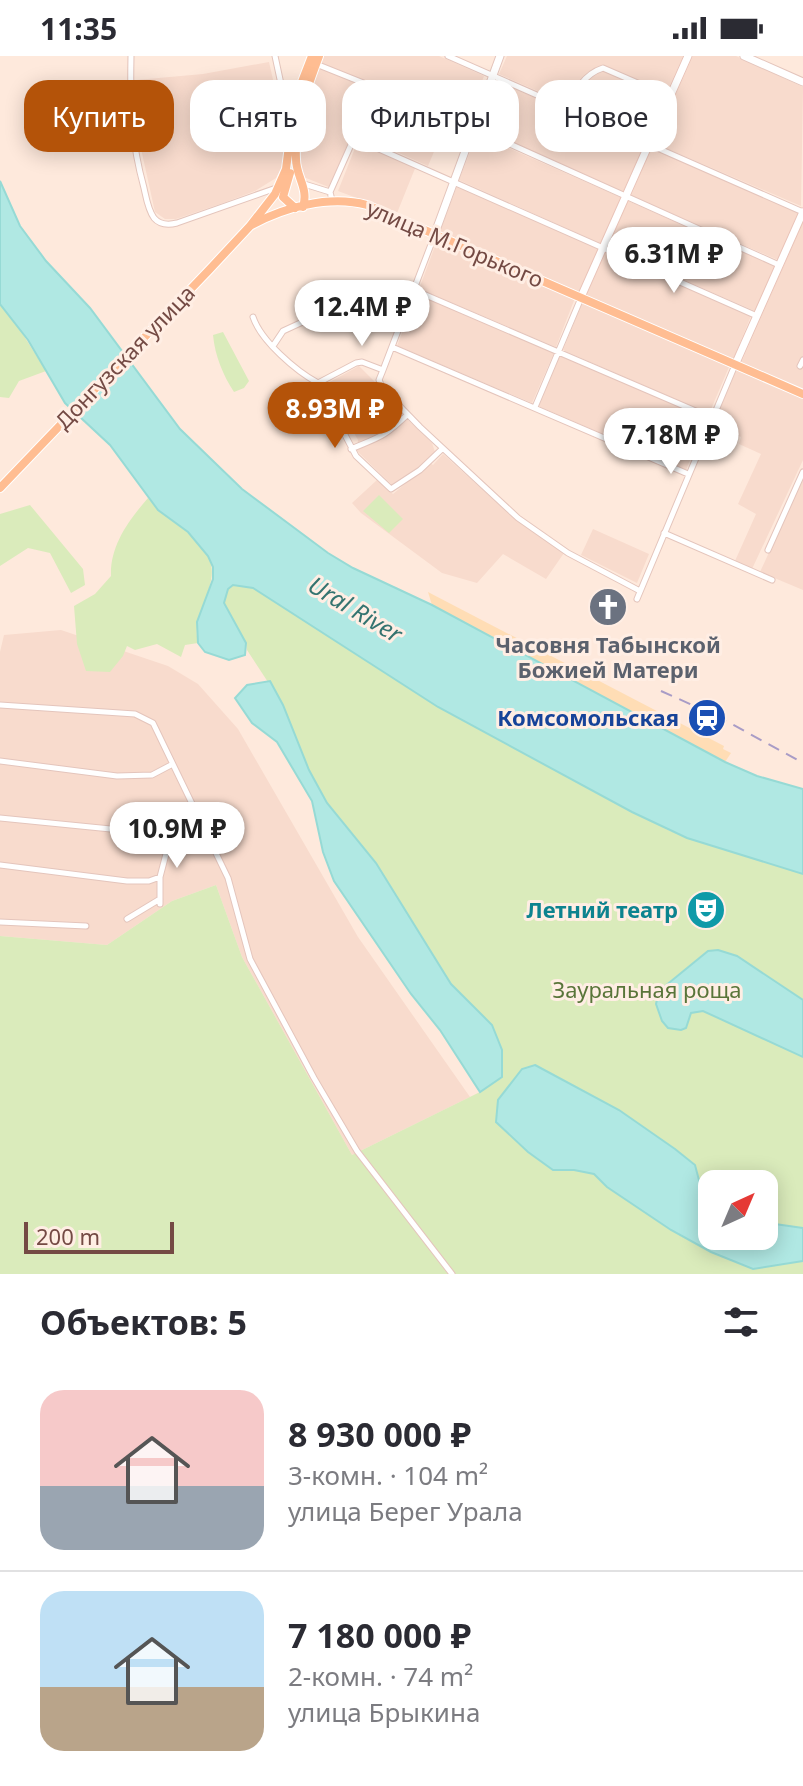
<!DOCTYPE html>
<html lang="ru">
<meta charset="utf-8">
<style>
:root{--surface:#fff;--page:#f7f7f7;--text:#2b2b33;--muted:#7c7c81;--line:#e1e1e2;--accent:#b45309}
body{margin:0;font-family:"Noto Sans",sans-serif;background:var(--page);color:var(--text);height:100vh;display:flex;flex-direction:column;font-size:30px;white-space:nowrap}
*{box-sizing:border-box;margin:0}
p{font-size:26px;color:var(--muted)}
.icon{flex:none;width:44px;height:44px;fill:none;stroke:currentColor;stroke-width:2;stroke-linecap:round;stroke-linejoin:round}
.map{position:relative;height:1218px;overflow:hidden}
.details{display:flex;flex-direction:column;background:var(--surface);flex:1}
.details>*{flex:none}
.banner{position:absolute;left:24px;top:24px;width:756px;height:72px;display:flex;gap:16px}
.needle{width:52px;rotate:44deg}
.fabs{position:absolute;left:698px;top:1114px;display:grid;gap:16px}
.fabs a{display:grid;place-items:center;width:80px;height:80px;border-radius:16px;background:var(--surface);box-shadow:0 4px 20px #0003;font-size:40px}
.scale{position:absolute;left:24px;bottom:20px;width:150px;box-sizing:border-box;padding-left:8px;border:4px solid #744a44;border-top:0;font-size:22px;line-height:28px;white-space:nowrap;color:#744a44;-webkit-text-stroke:6px #ffeee4;paint-order:stroke}
.price{position:absolute;translate:-50% -68px;padding:0 18px;border-radius:28px;background:#fff;color:#222;font-size:26px;line-height:52px;filter:drop-shadow(0 2px 4px #0008)}
.price::after{content:'';position:absolute;left:50%;top:48px;width:24px;height:18px;margin-left:-12px;background:inherit;clip-path:polygon(0 0,100% 0,50% 100%)}
.price.current{background:var(--accent);color:#fff}
ul{padding:0;list-style:none}
li{display:flex;align-items:center;gap:24px;height:200px;padding:0 40px}
li+li{border-top:2px solid var(--line)}
li span{display:grid;place-items:center;flex:none;width:224px;height:160px;border-radius:24px;color:#555}
li>.icon{margin-inline-start:auto}
span .icon{width:96px;height:96px;fill:#fffc;stroke-width:1}
li b{font-size:34px}
h2{display:flex;justify-content:space-between;align-items:center;height:96px;padding:0 40px;font-size:34px}
.tag{padding:0 28px;border-radius:24px;background:var(--surface);box-shadow:0 4px 20px #0003;font-size:28px;line-height:72px}
.tag.current{background:var(--accent);color:#fff}
.status{display:flex;justify-content:space-between;align-items:center;height:56px;padding:0 40px;background:var(--surface);direction:ltr}
.status svg{height:22px;fill:currentColor}
.map>svg:first-child{display:block}
.residential{fill:#f8dbcd}
.green{fill:#daebbb;fill-rule:evenodd}
.sand{fill:#ffddb5}
.water{fill:#b0e8e3;stroke:#96dad5;stroke-width:2}
.lines{fill:none;stroke-linecap:round;stroke-linejoin:round}
.minor-casing{stroke:#e4c5bc;stroke-width:7}
.tertiary-casing{stroke:#e4c5bc;stroke-width:9}
.secondary-casing{stroke:#e9c3b8;stroke-width:9}
.primary-casing{stroke:#fff;stroke-width:10}
.minor{stroke:#fff;stroke-width:5}
.tertiary{stroke:#fff;stroke-width:7}
.secondary{stroke:#fff;stroke-width:7}
.primary{stroke:#ffbd92;stroke-width:8}
.rail{stroke:#a99cc6;stroke-width:2;stroke-dasharray:12 8;stroke-linecap:butt}
.labels{text-anchor:middle;stroke-width:6;stroke-linejoin:round;paint-order:stroke}
.street-label{font-size:22px;fill:#744a44;stroke:#ffeee4}
.worship-label{font-size:22px;font-weight:bold;fill:#5b616d;stroke:#ffeee4}
.transit-label{font-size:22px;font-weight:bold;fill:#164399;stroke:#ffeee4;text-anchor:end}
.culture-label{font-size:22px;font-weight:bold;fill:#0d838f;stroke:#ffeee4;text-anchor:end}
.park-label{font-size:22px;fill:#597539;stroke:#ffeee4}
.water-label{font-size:24px;font-style:italic;fill:#357470;stroke:#ffeee4}
</style>
<div class="status"><b>11:35</b><svg viewBox="0 0 49 12"><path d="M0 12V9h3v3zM5 12V6h3v6zM10 12V3h3v9zM15 12V0h3v12zM26 1h20v11H26zM47 4h2v5h-2z"/></svg></div>
<div class="map">
<svg width="803" height="1218" viewBox="0 0 803 1218">
<rect width="100%" height="100%" fill="#fee9dc"/>
<path class="residential" d="M 323,0 L 439,0 L 484,20 L 467,65 L 320,7 Z
M 507,0 L 683,0 L 646,83 L 499,18 Z
M 693,0 L 736,0 L 803,31 L 801,150 L 654,87 Z
M 269,6 L 287,85 L 283,108 L 276,122 L 255,135 L 223,147 L 176,163 L 165,163 L 155,156 L 136,70 L 136,24 L 203,18 Z
M 319,12 L 461,70 L 456,84 L 441,79 L 428,110 L 354,77 L 331,132 L 301,120 L 301,60 Z
M 496,25 L 644,89 L 623,136 L 479,72 Z
M 477,78 L 622,142 L 601,188 L 459,124 Z
M 357,87 L 416,110 L 397,157 L 338,135 Z
M 651,92 L 798,157 L 778,204 L 631,140 Z
M 457,130 L 599,192 L 579,236 L 440,175 Z
M 628,145 L 775,210 L 755,255 L 608,191 Z
M 803,166 L 803,333 L 741,307 Z
M 438,182 L 575,242 L 556,291 L 419,233 Z
M 606,195 L 751,260 L 733,304 L 586,240 Z
M 417,237 L 554,297 L 532,347 L 397,290 Z
M 583,245 L 729,311 L 709,358 L 563,294 Z
M 560,299 L 707,362 L 686,414 L 538,350 Z
M 359,310 L 376,327 L 389,346 L 432,387 L 435,396 L 414,417 L 393,430 L 357,395 L 358,384 L 326,328 Z
M 736,314 L 803,342 L 803,404 L 752,513 L 735,505 L 756,458 L 738,448 L 761,398 L 739,388 L 741,381 L 713,369 Z
M 443,398 L 514,462 L 564,497 L 546,523 L 503,498 L 477,527 L 442,517 L 361,457 L 352,447 L 377,424 L 393,438 L 430,407 L 433,409 Z
M 803,422 L 803,534 L 760,516 Z
M 593,473 L 649,498 L 637,527 L 581,499 Z
M 61,574 L 168,610 L 198,628 L 238,673 L 358,881 L 470,1041 L 352,1099 L 242,901 L 216,829 L 172,845 L 107,889 L 0,880 L 0,596 L 4,579 Z"/>
<path class="green" d="M 0,248 L 12,261 L 46,315 L 19,325 L 9,342 L 0,341 Z
M 223,276 L 249,325 L 244,332 L 234,336 C 223,319 215,300 213,279 Z
M 379,439 L 403,463 L 389,477 L 363,455 Z
M 148,442 C 166,462 192,474 207,498 C 224,527 190,556 198,587 L 185,589 L 181,601 L 157,588 L 135,594 L 127,590 L 123,600 L 110,616 L 86,615 L 77,588 L 74,550 L 95,538 L 111,520 C 110,490 128,465 148,442 Z
M 30,449 L 83,513 L 85,529 L 71,537 L 50,497 L 28,492 L 0,510 L 0,458 Z
M 233,529 L 253,532 L 274,544 L 438,651 L 670,775 L 803,818 L 803,1218 L 0,1218 L 0,880 L 107,889 L 172,845 L 216,829 L 242,901 L 352,1099 L 480,1036 L 501,1021 L 492,969 L 451,928 L 376,807 L 327,747 L 309,714 L 283,649 L 247,594 L 246,587 L 224,546 L 228,533 ZM 712,1128 L 764,1128 L 764,1180 L 712,1180 Z"/>
<path class="sand" d="M 428,536 L 724,690 L 723,693 L 731,697 L 725,706 L 432,549 Z"/>
<path class="water" d="M 0,125 L 20,170 L 46,205 L 90,252 L 180,373 L 242,433 L 328,497 L 353,512 L 432,549 L 725,706 L 757,720 L 803,733 L 803,818 L 687,782 L 632,756 L 438,651 L 253,532 L 233,529 L 228,533 L 224,547 L 246,587 L 245,599 L 229,604 L 205,596 L 198,587 L 197,566 L 213,523 L 213,511 L 208,500 L 188,476 L 158,454 L 110,389 L 65,347 L 28,284 L 0,248 Z
M 270,625 L 283,649 L 309,714 L 327,747 L 376,807 L 451,928 L 492,969 L 502,994 L 502,1021 L 480,1036 L 440,974 L 411,938 L 334,825 L 323,796 L 312,745 L 277,686 L 252,667 L 235,642 L 247,629 Z
M 718,894 L 737,900 L 803,944 L 803,1001 L 703,955 L 691,957 L 686,972 L 681,974 L 668,972 L 662,965 L 656,948 L 659,935 L 708,895 Z
M 535,1009 L 619,1054 L 675,1093 L 695,1109 L 700,1128 L 712,1140 L 712,1180 L 764,1180 L 764,1164 L 775,1168 L 803,1172 L 803,1205 L 753,1213 L 711,1196 L 671,1174 L 607,1131 L 594,1118 L 574,1114 L 553,1114 L 528,1096 L 496,1066 L 498,1044 L 522,1013 Z"/>
<g class="lines">
<g class="minor-casing">
<path id="minor" d="M 131,0 C 130,49 131,85 144,132 C 146,141 148,154 154,162 C 160,169 169,169 177,167 L 279,131
M 275,0 L 284,42 L 293,51
M 448,0 L 803,156
M 316,8 L 461,66 L 779,209
M 567,53 C 574,36 584,18 603,12 L 670,41
M 301,127 L 330,136
M 332,144 L 330,136 L 354,82 L 757,260
M 435,178 L 383,314 L 379,324 L 383,333 L 420,371 L 518,462 L 568,497 L 640,535
M 414,234 L 712,362
M 253,261 C 261,285 296,315 318,327 L 356,400 L 391,433 L 420,414 L 442,393
M 273,290 L 283,275 L 322,257 L 332,256
M 392,291 L 688,418
M 800,310 L 803,304
M 318,327 L 356,307 L 362,306 L 383,314
M 535,351 L 581,242
M 351,393 C 379,381 383,382 407,359
M 664,477 L 772,524
M 768,494 L 803,416
M 637,543 L 735,309
M 0,649 L 135,658 L 153,667 L 228,822 L 250,903 L 314,1022 L 357,1095 L 452,1218
M 0,705 L 117,720 L 152,719 L 171,709
M 0,762 L 171,779 L 204,773
M 0,809 L 127,825 L 149,825 L 160,821
M 160,848 L 160,821 L 171,779
M 127,863 L 160,843
M 0,866 L 86,870"/>
</g>
<g class="tertiary-casing">
<path id="tertiary" d="M 744,0 L 803,26
M 435,177 L 500,0"/>
</g>
<g class="secondary-casing">
<path id="secondary" d="M 581,241 L 688,0
M 735,309 L 803,156"/>
</g>
<g class="primary-casing">
<path id="primary" d="M 290,117 L 283,141 L 295,152
M 303,151 C 309,132 296,121 296,103 C 294,65 306,35 319,0
M 250,170 C 284,151 329,139 367,149 L 803,338
M 0,432 L 209,214 L 250,170 L 275,138 L 286,113 L 295,44 L 312,0"/>
</g>
<use href="#minor" class="minor"/>
<use href="#tertiary" class="tertiary"/>
<use href="#secondary" class="secondary"/>
<use href="#primary" class="primary"/>
<path class="rail" d="M 661,635 L 719,661 L 803,707"/>
</g>
<defs>
<g id="church-disc" transform="scale(2)"><circle r="9.5" fill="#6b7280" stroke="#ffeee4"/><path d="M-1.2-6h2.4v3.5h3.3v2.4h-3.3V6h-2.4V-.1h-3.3v-2.4h3.3Z" fill="#fff"/></g>
<g id="station-disc" transform="scale(2)"><circle r="9.5" fill="#1a4fb4" stroke="#ffeee4"/><path d="M-3-6H3Q5-6 5-4V2Q5 4 3 4L4.5 6H3L1.5 4h-3L-3 6H-4.5L-3 4Q-5 4-5 2V-4Q-5-6-3-6ZM-3.5-4v3h7v-3ZM-3.5 1v1.5H-2V1ZM2 1v1.5H3.5V1Z" fill="#fff"/></g>
<g id="theatre-disc" transform="scale(2)"><circle r="9.5" fill="#0f9aa8" stroke="#ffeee4"/><path d="M-5-5.5Q0-4 5-5.5V0Q5 5 0 6Q-5 5-5 0ZM-3.3-2.5H-1v1.5H-3.3ZM1-2.5H3.3v1.5H1ZM-2.8 1Q0 5.5 2.8 1Z" fill="#fff"/></g>
</defs>
<g fill-rule="evenodd">
<use href="#church-disc" x="608" y="551"/>
<use href="#station-disc" x="707" y="662"/>
<use href="#theatre-disc" x="706" y="854"/>
</g>
<g class="labels">
<g class="street-label">
<text transform="translate(455 188) rotate(23)" y="8">улица М.Горького</text>
<text transform="translate(125 301) rotate(-46)" y="8">Донгузская улица</text>
</g>
<g class="worship-label">
<text x="608" y="597">Часовня Табынской<tspan x="608" dy="25">Божией Матери</tspan></text>
</g>
<g class="transit-label">
<text x="679" y="670">Комсомольская</text>
</g>
<g class="culture-label">
<text x="678" y="862">Летний театр</text>
</g>
<g class="park-label">
<text x="647" y="942">Зауральная роща</text>
</g>
<g class="water-label">
<text transform="translate(355 554) rotate(31)" y="8">Ural River</text>
</g>
</g>
</svg>
<div class="fabs">
<a><svg class="needle" viewBox="-14 -14 28 28"><path d="M0-13l5 13h-10z" fill="#e53935"/><path d="M0 13l5-13h-10z" fill="#7c7c81"/></svg></a>
</div>
<div class="scale">200 m</div>
<b class="price" style="left:674px;top:239px">6.31M ₽</b>
<b class="price" style="left:362px;top:292px">12.4M ₽</b>
<b class="price current" style="left:335px;top:394px">8.93M ₽</b>
<b class="price" style="left:671px;top:420px">7.18M ₽</b>
<b class="price" style="left:177px;top:814px">10.9M ₽</b>
<div class="banner">
<a class="tag current">Купить</a>
<a class="tag">Снять</a>
<a class="tag">Фильтры</a>
<a class="tag">Новое</a>
</div>
</div>
<section class="details">
<h2>Объектов: 5<svg class="icon" aria-label="filters" viewBox="0 0 24 24"><path d="M4 7h16M4 17h16"/><circle cx="9" cy="7" r="2"/><circle cx="15" cy="17" r="2"/></svg></h2>
<ul>
<li><span style="background:linear-gradient(#f6c9c9 60%,#9aa5b1 0)"><svg class="icon" aria-label="home" viewBox="0 0 24 24"><path d="M3 11l9-7 9 7M6 9v11h12V9"/></svg></span><div><b>8 930 000 ₽</b><p>3-комн. · 104 m²</p><p>улица Берег Урала</p></div></li>
<li><span style="background:linear-gradient(#bfe0f5 60%,#b9a48a 0)"><svg class="icon" aria-label="home" viewBox="0 0 24 24"><path d="M3 11l9-7 9 7M6 9v11h12V9"/></svg></span><div><b>7 180 000 ₽</b><p>2-комн. · 74 m²</p><p>улица Брыкина</p></div></li>
</ul>
</section>
